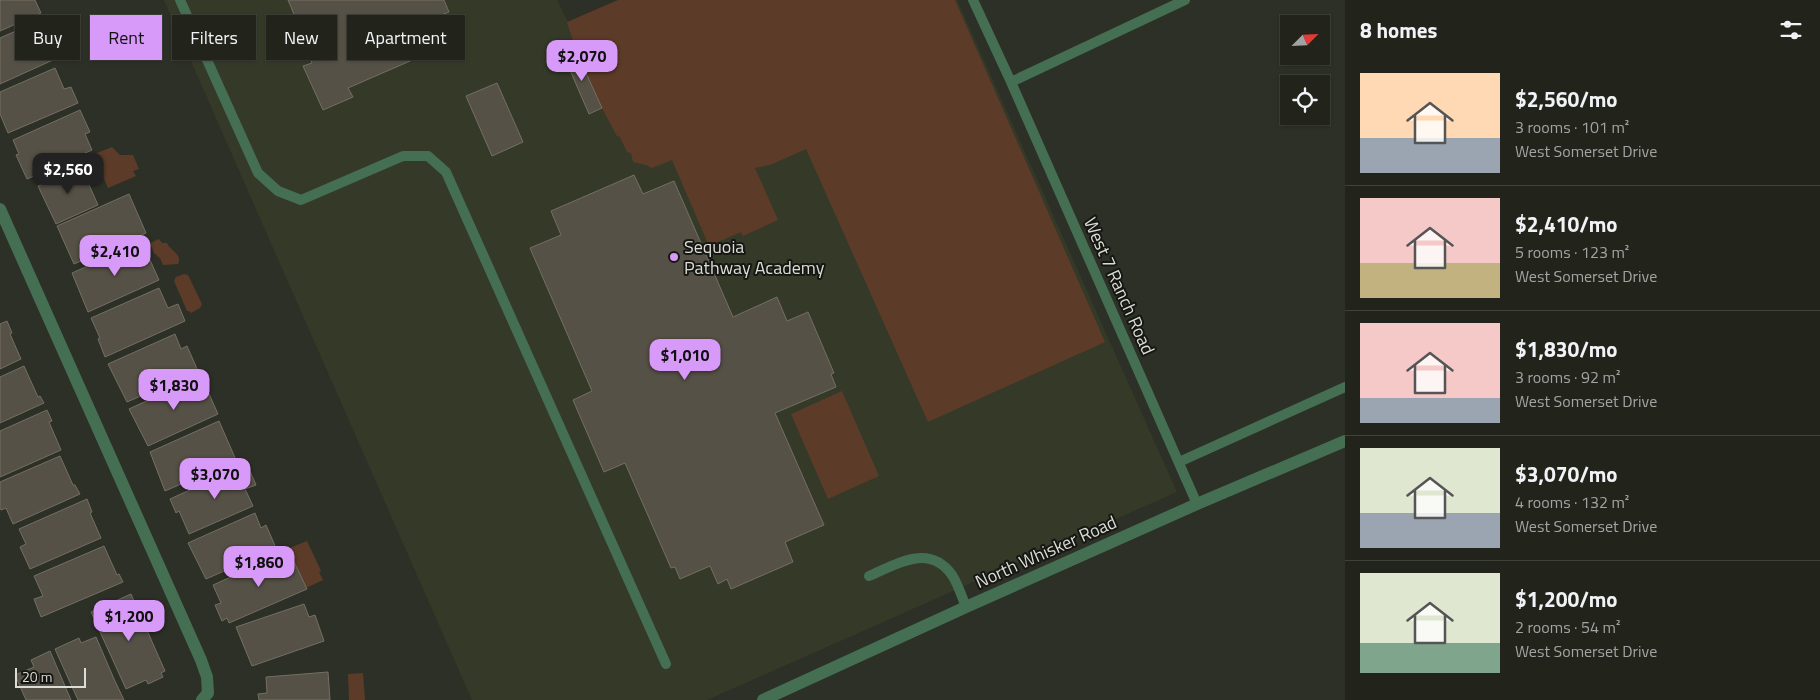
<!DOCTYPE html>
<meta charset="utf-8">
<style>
:root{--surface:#22241c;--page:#2e3029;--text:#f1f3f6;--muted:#a2a4a3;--line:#3f413b;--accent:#d89af8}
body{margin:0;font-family:"Titillium Web",sans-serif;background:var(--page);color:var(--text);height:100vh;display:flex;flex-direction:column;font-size:19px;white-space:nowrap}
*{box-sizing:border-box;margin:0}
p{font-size:16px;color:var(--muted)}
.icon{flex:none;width:28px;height:28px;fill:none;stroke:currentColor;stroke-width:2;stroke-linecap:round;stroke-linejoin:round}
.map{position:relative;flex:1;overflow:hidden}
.details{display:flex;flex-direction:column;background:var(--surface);width:475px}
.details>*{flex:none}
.top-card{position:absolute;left:15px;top:15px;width:475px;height:45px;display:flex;gap:10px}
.needle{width:32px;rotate:66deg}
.fabs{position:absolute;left:1280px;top:15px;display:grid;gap:10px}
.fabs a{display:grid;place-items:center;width:50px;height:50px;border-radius:0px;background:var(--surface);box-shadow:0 1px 4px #0004,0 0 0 1px var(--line);font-size:25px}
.scale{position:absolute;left:15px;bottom:12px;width:71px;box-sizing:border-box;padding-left:5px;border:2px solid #dbddd6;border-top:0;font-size:14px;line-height:18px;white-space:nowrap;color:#dbddd6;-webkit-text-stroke:4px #161713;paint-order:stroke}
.price{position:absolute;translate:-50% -42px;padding:0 11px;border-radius:10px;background:var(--accent);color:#111;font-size:16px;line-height:32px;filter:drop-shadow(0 1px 2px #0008)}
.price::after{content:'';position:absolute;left:50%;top:30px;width:15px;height:11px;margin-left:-8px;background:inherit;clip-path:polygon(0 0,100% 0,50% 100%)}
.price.active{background:#222;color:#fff}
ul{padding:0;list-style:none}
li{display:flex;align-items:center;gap:15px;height:125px;padding:0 15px}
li+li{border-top:1px solid var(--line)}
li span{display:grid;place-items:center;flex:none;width:140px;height:100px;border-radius:0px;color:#555}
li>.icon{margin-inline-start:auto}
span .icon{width:60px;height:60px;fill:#fffc;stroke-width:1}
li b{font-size:21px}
h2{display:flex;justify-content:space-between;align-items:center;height:60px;padding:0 15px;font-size:21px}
.chip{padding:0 18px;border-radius:0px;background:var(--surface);box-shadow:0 1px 4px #0004,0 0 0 1px var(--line);font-size:18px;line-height:45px}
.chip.active{background:var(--accent);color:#111}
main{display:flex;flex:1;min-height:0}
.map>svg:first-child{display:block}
.built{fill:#353928}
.green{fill:#5c3c28}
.building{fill:#565146;stroke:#746f63}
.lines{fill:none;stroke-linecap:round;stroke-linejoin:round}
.lane{stroke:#456f52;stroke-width:10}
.street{stroke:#456f52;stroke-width:12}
.poi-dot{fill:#d89af8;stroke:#161713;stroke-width:2}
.labels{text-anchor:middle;stroke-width:4;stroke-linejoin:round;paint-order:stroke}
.poi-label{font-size:18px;fill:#dbddd6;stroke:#161713;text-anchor:start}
.street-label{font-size:18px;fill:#dbddd6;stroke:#161713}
</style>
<main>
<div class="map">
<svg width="1345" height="700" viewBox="0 0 1345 700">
<rect width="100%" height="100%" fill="#2d3026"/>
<path class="built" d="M 164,0 L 557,0 L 568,22 L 618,0 L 957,0 L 1177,492 L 707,700 L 472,700 Z"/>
<path class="green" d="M 618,0 L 955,0 L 1105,342 L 928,422 L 806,149 L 770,165 L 755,168 L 778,220 L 743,236 L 741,232 L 709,246 L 672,160 L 652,168 L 646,165 L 633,162 L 631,153 L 627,152 L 620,137 L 617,136 C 597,100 579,62 567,22 Z
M 112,147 L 120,155 L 133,155 L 139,169 L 133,171 L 136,176 L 108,188 L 94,154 Z
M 159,239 L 162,243 L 167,243 C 170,251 183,254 178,264 L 163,265 L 160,258 L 154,253 L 150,243 Z
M 184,274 L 188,275 L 202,304 L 200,308 L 191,313 L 189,311 L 187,311 L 174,281 L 176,277 Z
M 842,391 L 879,476 L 828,499 L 791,414 Z
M 307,541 L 321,571 L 319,572 L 323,580 L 306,588 L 290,551 L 287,549 Z
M 363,673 L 365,700 L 349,700 L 348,674 Z"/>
<path class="building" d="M 0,0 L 35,0 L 41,13 L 0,31 Z
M 288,0 L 444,0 L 449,12 L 431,19 L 435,27 L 424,31 L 433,51 L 348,88 L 353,97 L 323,110 L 303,66 L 312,63 L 299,34 L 302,33 Z
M 43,19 L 52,41 L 46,44 L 53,60 L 0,84 L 0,38 Z
M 575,49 L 602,108 L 589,114 L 563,54 Z
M 55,68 L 64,89 L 71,87 L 78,103 L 8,133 L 0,114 L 0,92 Z
M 497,83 L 523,142 L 492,156 L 466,96 Z
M 80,110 L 90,132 L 85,134 L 92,150 L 27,179 L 16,155 L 19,154 L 13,140 Z
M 81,167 L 98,205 L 56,224 L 38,186 Z
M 634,175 L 643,194 L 674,181 L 733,317 L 777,297 L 787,321 L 808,312 L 834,373 L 831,374 L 836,387 L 775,413 L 824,525 L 785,542 L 793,562 L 731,589 L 727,579 L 718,584 L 710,566 L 680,579 L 675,567 L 671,568 L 625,463 L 604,472 L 573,400 L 592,391 L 530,248 L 561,235 L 551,211 Z
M 129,194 L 146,233 L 74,264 L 57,226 Z
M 142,242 L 159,280 L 88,312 L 72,273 Z
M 159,288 L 168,308 L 178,304 L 185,321 L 105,357 L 98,339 L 100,338 L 91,318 Z
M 7,321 L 12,333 L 10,334 L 21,359 L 0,369 L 0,324 Z
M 175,334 L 181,349 L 187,346 L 198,371 L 127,402 L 108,364 Z
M 24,366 L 38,397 L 40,396 L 44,403 L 0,423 L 0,377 Z
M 201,376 L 218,414 L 148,446 L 129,409 Z
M 47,410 L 52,421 L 49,422 L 61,450 L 0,477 L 0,431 Z
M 219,421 L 236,460 L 165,491 L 150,452 Z
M 60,456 L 73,485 L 75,485 L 80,494 L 13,524 L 6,508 L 1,510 L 0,508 L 0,482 Z
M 247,464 L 256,485 L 245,489 L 253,506 L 189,534 L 179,511 L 176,513 L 170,499 Z
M 87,499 L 92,512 L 90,513 L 101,538 L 30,569 L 20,547 L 26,544 L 19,529 Z
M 255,513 L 261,528 L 266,525 L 276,548 L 206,579 L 188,543 Z
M 104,546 L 117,575 L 119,574 L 123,582 L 41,617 L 34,599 L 43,596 L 34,576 Z
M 289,551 L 307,589 L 229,623 L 227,618 L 222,621 L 215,605 L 221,603 L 213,585 Z
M 131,594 L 165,671 L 161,673 L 163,677 L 148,684 L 146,680 L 126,689 L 91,612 Z
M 304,604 L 309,617 L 315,615 L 324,641 L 252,666 L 236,627 Z
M 96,637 L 114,679 L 124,700 L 78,700 L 55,649 L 79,638 L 81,643 Z
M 50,651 L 71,700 L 26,700 L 15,675 L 34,667 L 31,660 Z
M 328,672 L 330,700 L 259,700 L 258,694 L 267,693 L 266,677 Z"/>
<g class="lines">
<path class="lane" d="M 180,0 L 258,173 L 278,191 L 301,200 L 403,156 L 428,156 L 446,172 L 666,664
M 973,0 L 1011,82 L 1185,0
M 1011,82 L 1197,504
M 1179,462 L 1345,387
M 869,576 C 897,564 929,543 952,575 C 958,584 962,597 966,607"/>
<path class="street" d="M 0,209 L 201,660 L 207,677 L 208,693 L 202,700
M 763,700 L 966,607 L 1197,504 L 1345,441"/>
</g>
<circle class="poi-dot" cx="674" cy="257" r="5"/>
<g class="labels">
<g class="poi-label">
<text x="684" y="253">Sequoia<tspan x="684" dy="21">Pathway Academy</tspan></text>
</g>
<g class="street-label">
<text transform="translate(1119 286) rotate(66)" y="6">West 7 Ranch Road</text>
<text transform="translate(1046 552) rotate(-24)" y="6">North Whisker Road</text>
</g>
</g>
</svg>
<div class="fabs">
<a><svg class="needle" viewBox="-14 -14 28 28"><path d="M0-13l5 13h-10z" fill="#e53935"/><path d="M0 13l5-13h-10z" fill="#a2a4a3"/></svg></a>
<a><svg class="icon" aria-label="locate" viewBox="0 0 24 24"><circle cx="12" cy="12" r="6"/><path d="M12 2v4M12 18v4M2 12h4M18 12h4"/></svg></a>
</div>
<div class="scale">20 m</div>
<b class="price" style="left:582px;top:82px">$2,070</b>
<b class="price active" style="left:68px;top:195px">$2,560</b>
<b class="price" style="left:115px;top:277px">$2,410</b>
<b class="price" style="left:685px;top:381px">$1,010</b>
<b class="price" style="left:174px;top:411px">$1,830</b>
<b class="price" style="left:215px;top:500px">$3,070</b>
<b class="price" style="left:259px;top:588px">$1,860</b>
<b class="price" style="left:129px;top:642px">$1,200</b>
<div class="top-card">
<a class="chip">Buy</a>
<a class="chip active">Rent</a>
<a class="chip">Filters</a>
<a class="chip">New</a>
<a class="chip">Apartment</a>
</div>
</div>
<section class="details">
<h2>8 homes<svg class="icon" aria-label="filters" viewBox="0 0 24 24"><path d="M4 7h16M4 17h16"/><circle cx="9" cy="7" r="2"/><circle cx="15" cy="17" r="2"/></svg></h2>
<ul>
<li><span style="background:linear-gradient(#ffd9b3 65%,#9aa5b1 0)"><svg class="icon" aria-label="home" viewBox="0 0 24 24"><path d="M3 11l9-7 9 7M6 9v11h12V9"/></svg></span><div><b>$2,560/mo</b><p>3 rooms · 101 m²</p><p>West Somerset Drive</p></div></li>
<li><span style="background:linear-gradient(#f6c9c9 65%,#c2b280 0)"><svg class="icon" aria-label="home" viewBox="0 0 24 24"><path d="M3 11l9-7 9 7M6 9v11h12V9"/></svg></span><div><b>$2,410/mo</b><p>5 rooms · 123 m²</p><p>West Somerset Drive</p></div></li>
<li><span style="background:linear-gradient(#f6c9c9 75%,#9aa5b1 0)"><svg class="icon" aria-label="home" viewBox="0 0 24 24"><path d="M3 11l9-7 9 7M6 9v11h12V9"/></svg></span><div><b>$1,830/mo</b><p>3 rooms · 92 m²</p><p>West Somerset Drive</p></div></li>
<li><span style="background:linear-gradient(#dfe7d0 65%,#9aa5b1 0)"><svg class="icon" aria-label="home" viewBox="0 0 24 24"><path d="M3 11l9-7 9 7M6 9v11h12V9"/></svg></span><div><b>$3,070/mo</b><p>4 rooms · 132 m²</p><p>West Somerset Drive</p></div></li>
<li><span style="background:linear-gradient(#dfe7d0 70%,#7fa58c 0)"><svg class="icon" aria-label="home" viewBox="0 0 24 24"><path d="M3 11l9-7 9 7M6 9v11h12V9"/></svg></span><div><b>$1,200/mo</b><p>2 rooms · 54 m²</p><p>West Somerset Drive</p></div></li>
</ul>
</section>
</main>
